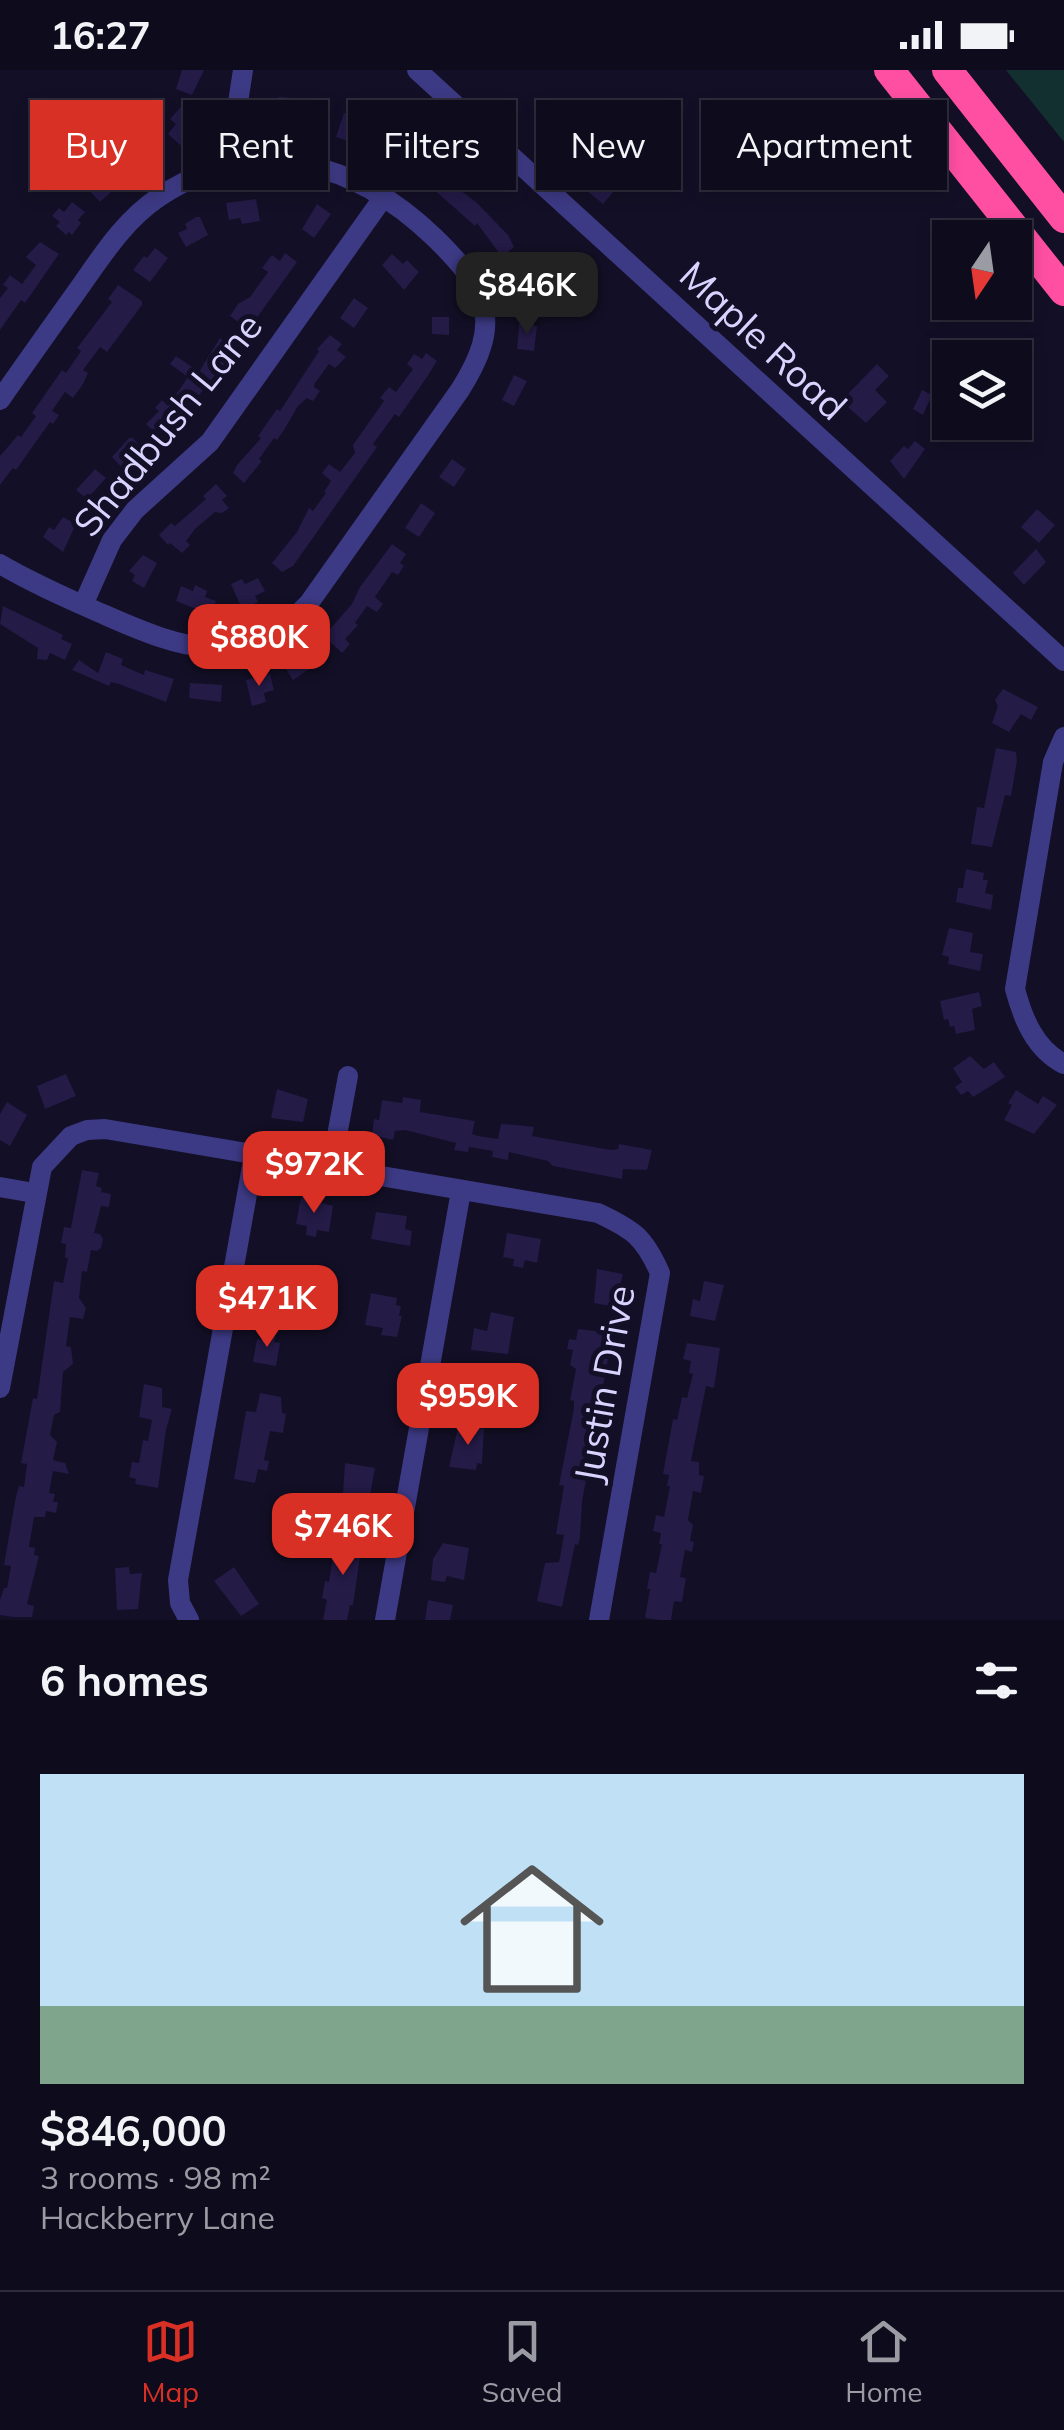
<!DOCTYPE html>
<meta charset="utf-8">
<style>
:root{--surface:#0e0b1c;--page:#171425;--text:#f1f3f6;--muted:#9b9ba3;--line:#2e2b3b;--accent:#d93025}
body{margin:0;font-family:Mulish,sans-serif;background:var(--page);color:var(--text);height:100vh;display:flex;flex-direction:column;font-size:38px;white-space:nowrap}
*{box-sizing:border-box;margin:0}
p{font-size:32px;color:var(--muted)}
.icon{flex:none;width:55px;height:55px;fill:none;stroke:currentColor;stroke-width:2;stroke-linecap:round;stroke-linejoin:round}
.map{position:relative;height:1550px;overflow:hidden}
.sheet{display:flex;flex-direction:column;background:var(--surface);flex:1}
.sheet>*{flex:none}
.top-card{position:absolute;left:30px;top:30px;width:1005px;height:90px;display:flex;gap:20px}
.needle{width:65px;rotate:193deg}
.tools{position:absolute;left:932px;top:150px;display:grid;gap:20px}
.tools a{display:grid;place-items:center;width:100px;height:100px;border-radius:0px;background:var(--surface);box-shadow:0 5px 15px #0003,0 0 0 2px var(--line);font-size:50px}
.price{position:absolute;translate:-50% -85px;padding:0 22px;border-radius:20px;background:var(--accent);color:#fff;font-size:32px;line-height:65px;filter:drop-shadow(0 2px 5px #0008)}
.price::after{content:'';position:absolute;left:50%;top:60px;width:30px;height:22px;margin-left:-15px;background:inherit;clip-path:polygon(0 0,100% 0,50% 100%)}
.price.on{background:#222;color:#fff}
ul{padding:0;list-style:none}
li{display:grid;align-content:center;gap:20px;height:530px;padding:0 40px}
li+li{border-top:2px solid var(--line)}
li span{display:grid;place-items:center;height:310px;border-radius:0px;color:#555}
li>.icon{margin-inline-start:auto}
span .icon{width:180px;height:180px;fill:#fffc;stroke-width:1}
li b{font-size:42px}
h2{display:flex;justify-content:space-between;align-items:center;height:120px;padding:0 40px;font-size:42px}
.tag{padding:0 35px;border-radius:0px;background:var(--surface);box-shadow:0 5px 15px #0003,0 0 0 2px var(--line);font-size:35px;line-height:90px}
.tag.on{background:var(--accent);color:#fff}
.status{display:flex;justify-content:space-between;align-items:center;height:70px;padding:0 50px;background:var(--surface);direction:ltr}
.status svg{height:28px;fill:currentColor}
.tab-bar{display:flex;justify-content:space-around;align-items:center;height:140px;border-top:2px solid var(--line);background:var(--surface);font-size:28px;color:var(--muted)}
.tab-bar a{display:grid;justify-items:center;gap:5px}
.tab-bar .on{color:var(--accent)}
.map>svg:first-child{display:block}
.green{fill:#12302f}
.building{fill:#241b47}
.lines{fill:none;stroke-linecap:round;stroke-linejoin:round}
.minor{stroke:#3d3a85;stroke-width:20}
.highway{stroke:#ff4fa3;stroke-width:30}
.labels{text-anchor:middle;stroke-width:10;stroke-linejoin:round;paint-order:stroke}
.street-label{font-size:38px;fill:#d9d4ff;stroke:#130f26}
</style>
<div class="status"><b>16:27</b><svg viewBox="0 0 49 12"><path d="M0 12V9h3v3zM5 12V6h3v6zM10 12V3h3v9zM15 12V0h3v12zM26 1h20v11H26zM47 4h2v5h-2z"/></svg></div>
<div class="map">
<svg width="1064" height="1550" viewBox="0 0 1064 1550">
<rect width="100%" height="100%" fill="#130f26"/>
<path class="green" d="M 1006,0 L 1064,0 L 1064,72 Z"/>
<path class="building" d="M 182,0 L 204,0 L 192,25 L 176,19 Z
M 278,27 L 294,28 L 293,58 L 272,57 L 272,40 L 277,40 Z
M 181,37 L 203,57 L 192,69 L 188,66 L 180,75 L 168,64 L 176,54 L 170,49 Z
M 344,43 L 355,46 L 352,54 L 364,58 L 358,74 L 336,67 Z
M 105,61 L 125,71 L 132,63 L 160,81 L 148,95 L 143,93 L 100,132 L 89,120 L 95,115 L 92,113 L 117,90 L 98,69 Z
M 386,65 L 397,70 L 401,76 L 437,100 L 444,91 L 453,100 L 445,109 L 476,132 L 508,165 L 514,177 L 502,187 L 477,153 L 475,156 L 406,95 L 404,98 L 382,88 L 376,82 Z
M 628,85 L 643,97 L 632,110 L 627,106 L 603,134 L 586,120 L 606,96 L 613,103 Z
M 256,129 L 260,151 L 242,154 L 240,148 L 229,150 L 226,133 Z
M 72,132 L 85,142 L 78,150 L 81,153 L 72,165 L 69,162 L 66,165 L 56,156 L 60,152 L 52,146 L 59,138 L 64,142 Z
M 317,134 L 331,144 L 314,168 L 302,159 Z
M 196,147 L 200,147 L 208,165 L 186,177 L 178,163 L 187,159 L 185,154 Z
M 40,172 L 59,184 L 25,233 L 21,230 L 0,260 L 0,228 L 8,218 L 3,215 L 10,205 L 22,214 L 36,195 L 26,187 Z
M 155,178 L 168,188 L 150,212 L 133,200 L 144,186 L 147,188 Z
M 285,183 L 297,192 L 256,249 L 251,248 L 245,257 L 230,246 L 238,234 L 250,227 L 268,202 L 262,198 L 272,185 L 280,191 Z
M 392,184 L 403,194 L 407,190 L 419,202 L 404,220 L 382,195 Z
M 528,202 L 536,229 L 523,233 L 511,207 Z
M 118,215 L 142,231 L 142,235 L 107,282 L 100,277 L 83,300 L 88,303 L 83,314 L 73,328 L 65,322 L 52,341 L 59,345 L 53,354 L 50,352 L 16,400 L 13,398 L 0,415 L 0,386 L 18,365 L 21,367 L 36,346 L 32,343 L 62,300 L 66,303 L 81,281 L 77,278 L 112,232 L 108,229 Z
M 354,228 L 368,238 L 354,258 L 340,248 Z
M 432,247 L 449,247 L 449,265 L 432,264 Z
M 519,254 L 537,256 L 534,281 L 517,279 Z
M 228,265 L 241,274 L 181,347 L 186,354 L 180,361 L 175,357 L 170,362 L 166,358 L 158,366 L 146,354 L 159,341 L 155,338 L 162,330 L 168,336 L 188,307 L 170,294 L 176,286 L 199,302 L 220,268 L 224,271 Z
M 330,265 L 342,274 L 337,280 L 346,287 L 335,298 L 329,294 L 315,313 L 314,317 L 320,321 L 313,331 L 307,328 L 298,336 L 284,360 L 277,370 L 274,368 L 259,389 L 262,391 L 244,413 L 233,403 L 237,395 L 261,368 L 258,366 L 277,339 L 280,341 L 319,281 L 317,279 Z
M 426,283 L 437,291 L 427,307 L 399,347 L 395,344 L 373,374 L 377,377 L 293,496 L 282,502 L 272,493 L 297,462 L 309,438 L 313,441 L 326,423 L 324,422 L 331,411 L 322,403 L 329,394 L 340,402 L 355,383 L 353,375 L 384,331 L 380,328 L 389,317 L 396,322 L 413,299 L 407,294 L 414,284 L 422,289 Z
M 877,294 L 889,306 L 875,320 L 887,332 L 866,353 L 841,331 Z
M 514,305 L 527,311 L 514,336 L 502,330 Z
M 922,320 L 932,325 L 923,345 L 913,339 Z
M 129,368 L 133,368 L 141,378 L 134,384 L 137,388 L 124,400 L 112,387 Z
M 915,371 L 925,379 L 904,409 L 890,391 L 904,376 L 908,379 Z
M 452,389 L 466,399 L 454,417 L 439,407 Z
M 95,399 L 106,408 L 87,429 L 76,420 Z
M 216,414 L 227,426 L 222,430 L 229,438 L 222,443 L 215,442 L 195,459 L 186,471 L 190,475 L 182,483 L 170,473 L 168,475 L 159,465 L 171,453 L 175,456 L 206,429 L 203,426 Z
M 421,433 L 435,443 L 419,467 L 405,458 Z
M 1037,439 L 1055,455 L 1039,473 L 1021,457 Z
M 63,447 L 76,454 L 63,482 L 43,467 L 49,457 L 54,460 Z
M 392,474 L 406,484 L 400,493 L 404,496 L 398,505 L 392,502 L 375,527 L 383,534 L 377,542 L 367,536 L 355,553 L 358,555 L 345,569 L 350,574 L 342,583 L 324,566 L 352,534 L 360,517 Z
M 1036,479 L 1046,492 L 1024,515 L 1013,503 Z
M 143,485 L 157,493 L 144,518 L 132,511 L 135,505 L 129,501 Z
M 258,508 L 265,521 L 255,526 L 258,532 L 242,539 L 231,514 L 242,509 L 245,514 Z
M 195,515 L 207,521 L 205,527 L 216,531 L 211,545 L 176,531 L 181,516 L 193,521 Z
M 3,536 L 63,565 L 61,569 L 72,574 L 65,590 L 50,583 L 47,590 L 37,589 L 38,578 L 0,554 Z
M 310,581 L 318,593 L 293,610 L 284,596 Z
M 106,582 L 123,589 L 121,595 L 144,605 L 145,600 L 174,609 L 166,632 L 119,614 L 111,612 L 109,616 L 72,600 L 79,590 L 98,603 Z
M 270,604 L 274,620 L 264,623 L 266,632 L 252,636 L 246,610 Z
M 190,613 L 222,615 L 221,632 L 189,628 Z
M 1003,619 L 1038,637 L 1031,650 L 1021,644 L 1009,662 L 992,653 L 998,636 L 995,630 Z
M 996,678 L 1016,682 L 1017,691 L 1011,726 L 1005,725 L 992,777 L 971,774 L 977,737 L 984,738 Z
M 966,799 L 984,803 L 983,810 L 988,810 L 985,823 L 993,825 L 991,840 L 956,832 L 958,818 L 963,818 Z
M 949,858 L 973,863 L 970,882 L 983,884 L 980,901 L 948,894 L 949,887 L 942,885 Z
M 979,922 L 982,936 L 972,939 L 975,960 L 956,964 L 954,956 L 950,957 L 948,949 L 944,950 L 940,931 Z
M 970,986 L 984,999 L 994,992 L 1005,1007 L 973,1027 L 968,1021 L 961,1025 L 955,1017 L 962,1012 L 953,998 Z
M 66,1004 L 76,1026 L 45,1039 L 37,1016 Z
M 277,1019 L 308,1029 L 303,1052 L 271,1048 Z
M 1016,1020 L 1038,1034 L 1043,1026 L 1057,1035 L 1034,1064 L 1004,1050 L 1012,1035 L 1008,1033 Z
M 403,1027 L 421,1030 L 420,1042 L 475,1051 L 472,1064 L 478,1066 L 498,1069 L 501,1054 L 517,1055 L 534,1057 L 532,1066 L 611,1080 L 618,1079 L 619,1074 L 652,1080 L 647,1100 L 623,1099 L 622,1109 L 553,1096 L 548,1091 L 509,1082 L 508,1090 L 492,1087 L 493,1081 L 469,1077 L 468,1082 L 454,1080 L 456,1073 L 405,1060 L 395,1061 L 393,1070 L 372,1065 L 374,1049 L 379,1050 L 382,1030 L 402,1033 Z
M 7,1032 L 27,1045 L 10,1076 L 0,1070 L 0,1044 Z
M 82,1100 L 99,1103 L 96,1116 L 102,1118 L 101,1122 L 111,1124 L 109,1137 L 101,1136 L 94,1163 L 100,1164 L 103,1169 L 101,1178 L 97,1181 L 91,1180 L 87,1202 L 82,1201 L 79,1228 L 86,1238 L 83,1249 L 70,1247 L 66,1276 L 71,1277 L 73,1294 L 63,1302 L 60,1342 L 54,1345 L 50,1365 L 57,1372 L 53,1390 L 65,1393 L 69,1404 L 53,1401 L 49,1423 L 55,1424 L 53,1432 L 58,1432 L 56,1443 L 46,1441 L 45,1447 L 34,1447 L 29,1477 L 35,1478 L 34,1485 L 39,1486 L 27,1534 L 34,1536 L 32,1547 L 13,1547 L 0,1545 L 0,1530 L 4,1518 L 7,1518 L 11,1496 L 4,1495 L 16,1426 L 19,1416 L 24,1417 L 27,1394 L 21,1393 L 33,1328 L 37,1329 L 54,1211 L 63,1213 L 68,1188 L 65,1188 L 66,1174 L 61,1173 L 64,1157 L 71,1158 Z
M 301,1127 L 333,1136 L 329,1162 L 317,1160 L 316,1167 L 306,1165 L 307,1156 L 296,1154 Z
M 376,1142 L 407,1146 L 405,1159 L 412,1161 L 410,1176 L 371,1169 Z
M 507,1163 L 541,1169 L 537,1193 L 525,1190 L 523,1198 L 513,1196 L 514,1189 L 503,1187 Z
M 597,1199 L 623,1204 L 615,1237 L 594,1233 Z
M 704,1211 L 724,1215 L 715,1251 L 690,1246 L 693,1229 L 700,1231 Z
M 371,1223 L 397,1228 L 396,1235 L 401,1236 L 399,1246 L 402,1246 L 397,1267 L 381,1265 L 383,1258 L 365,1255 Z
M 491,1242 L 514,1247 L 508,1284 L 471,1280 L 474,1258 L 487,1261 Z
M 578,1259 L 603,1262 L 601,1288 L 608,1289 L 582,1432 L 580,1468 L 578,1475 L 575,1474 L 562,1537 L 537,1531 L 545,1493 L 559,1492 L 564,1465 L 556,1464 L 564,1416 L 559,1415 L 574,1338 L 574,1331 L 570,1330 L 576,1299 L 570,1295 L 573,1280 L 567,1279 L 569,1269 L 576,1270 Z
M 264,1260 L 276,1263 L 274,1272 L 280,1273 L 276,1296 L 253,1292 L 257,1269 L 262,1270 Z
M 687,1273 L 720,1278 L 714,1318 L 706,1316 L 691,1391 L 699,1392 L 699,1405 L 704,1406 L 701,1423 L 693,1421 L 688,1450 L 693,1455 L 690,1471 L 694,1472 L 692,1482 L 685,1480 L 680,1507 L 686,1508 L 682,1532 L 674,1531 L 671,1550 L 660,1550 L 645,1548 L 650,1519 L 647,1519 L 650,1502 L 656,1503 L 662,1474 L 659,1474 L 661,1463 L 653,1461 L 656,1445 L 664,1447 L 670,1416 L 667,1416 L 669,1405 L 663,1404 L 673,1349 L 677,1350 L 682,1327 L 687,1328 L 693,1304 L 689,1303 L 691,1291 L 683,1289 Z
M 144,1314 L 162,1318 L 162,1337 L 172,1339 L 166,1360 L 158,1418 L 135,1414 L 136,1409 L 129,1407 L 132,1392 L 139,1393 L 143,1370 L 148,1371 L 152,1350 L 139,1347 Z
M 260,1323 L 281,1327 L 282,1343 L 286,1344 L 283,1363 L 270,1361 L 264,1390 L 269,1391 L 267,1401 L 258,1399 L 255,1413 L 234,1409 L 246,1341 L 256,1342 Z
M 459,1353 L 484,1359 L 482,1394 L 477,1393 L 476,1400 L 449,1397 Z
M 345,1393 L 375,1398 L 367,1442 L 342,1438 Z
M 342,1462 L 363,1466 L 353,1535 L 350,1535 L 347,1550 L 323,1550 L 327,1530 L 322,1528 L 325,1511 L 329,1512 L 335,1474 L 340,1475 Z
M 443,1473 L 469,1478 L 464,1510 L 447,1506 L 445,1512 L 431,1510 L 433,1489 Z
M 129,1497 L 130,1504 L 142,1503 L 138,1539 L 117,1540 L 115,1498 Z
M 234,1497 L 259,1534 L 241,1546 L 214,1511 Z
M 428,1530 L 453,1535 L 450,1550 L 425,1550 Z"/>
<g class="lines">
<path class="minor" d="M 243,0 L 237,39 L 244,94
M 417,0 L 1064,591
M 0,330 C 25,294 50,259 75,224 C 100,189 123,151 159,127 C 257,62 356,92 435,168 C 489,221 503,252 460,320 L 309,533 C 244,602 182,579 105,545 C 69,529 34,514 0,494
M 83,535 L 112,470 L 135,440 L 210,372 L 385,125
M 1064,667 L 1053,692 L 1015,919 C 1023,949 1035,979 1064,994
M 331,1098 L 348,1006
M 0,1117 L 34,1123
M 0,1318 L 42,1097 L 71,1066 L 87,1060 L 105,1059 L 170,1070 L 598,1143 C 634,1160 644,1167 660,1203 L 599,1550
M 189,1550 L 180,1533 L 178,1510 L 254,1085
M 385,1550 L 461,1121"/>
<path class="highway" d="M 889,0 L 1064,221
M 947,0 L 1064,148"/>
</g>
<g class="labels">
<g class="street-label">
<text transform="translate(763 271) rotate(43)" y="13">Maple Road</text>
<text transform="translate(168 355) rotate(-51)" y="13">Shadbush Lane</text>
<text transform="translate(605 1314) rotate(-80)" y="13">Justin Drive</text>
</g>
</g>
</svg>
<div class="tools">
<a><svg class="needle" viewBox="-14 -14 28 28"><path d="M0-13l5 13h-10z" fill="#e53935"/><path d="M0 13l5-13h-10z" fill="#9b9ba3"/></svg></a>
<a><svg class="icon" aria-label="layers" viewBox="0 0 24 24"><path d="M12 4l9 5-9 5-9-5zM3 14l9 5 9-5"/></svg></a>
</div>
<b class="price on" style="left:527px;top:267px">$846K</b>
<b class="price" style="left:259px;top:619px">$880K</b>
<b class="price" style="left:314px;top:1146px">$972K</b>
<b class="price" style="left:267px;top:1280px">$471K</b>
<b class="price" style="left:468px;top:1378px">$959K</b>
<b class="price" style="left:343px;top:1508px">$746K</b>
<div class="top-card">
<a class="tag on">Buy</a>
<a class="tag">Rent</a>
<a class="tag">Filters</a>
<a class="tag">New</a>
<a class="tag">Apartment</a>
</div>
</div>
<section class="sheet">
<h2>6 homes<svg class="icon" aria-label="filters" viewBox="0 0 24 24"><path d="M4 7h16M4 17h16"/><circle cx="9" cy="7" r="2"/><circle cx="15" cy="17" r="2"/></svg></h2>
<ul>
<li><span style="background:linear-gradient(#bfe0f5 75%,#7fa58c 0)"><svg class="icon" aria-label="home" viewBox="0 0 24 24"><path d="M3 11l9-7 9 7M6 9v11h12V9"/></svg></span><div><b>$846,000</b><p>3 rooms · 98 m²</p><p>Hackberry Lane</p></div></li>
</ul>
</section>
<nav class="tab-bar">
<a class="on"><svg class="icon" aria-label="map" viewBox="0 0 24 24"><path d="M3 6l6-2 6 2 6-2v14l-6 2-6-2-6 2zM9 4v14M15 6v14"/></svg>Map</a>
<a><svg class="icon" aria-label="saved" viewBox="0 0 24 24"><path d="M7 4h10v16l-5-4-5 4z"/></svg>Saved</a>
<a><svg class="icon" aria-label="home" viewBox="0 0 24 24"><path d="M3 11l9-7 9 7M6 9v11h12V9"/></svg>Home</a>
</nav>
